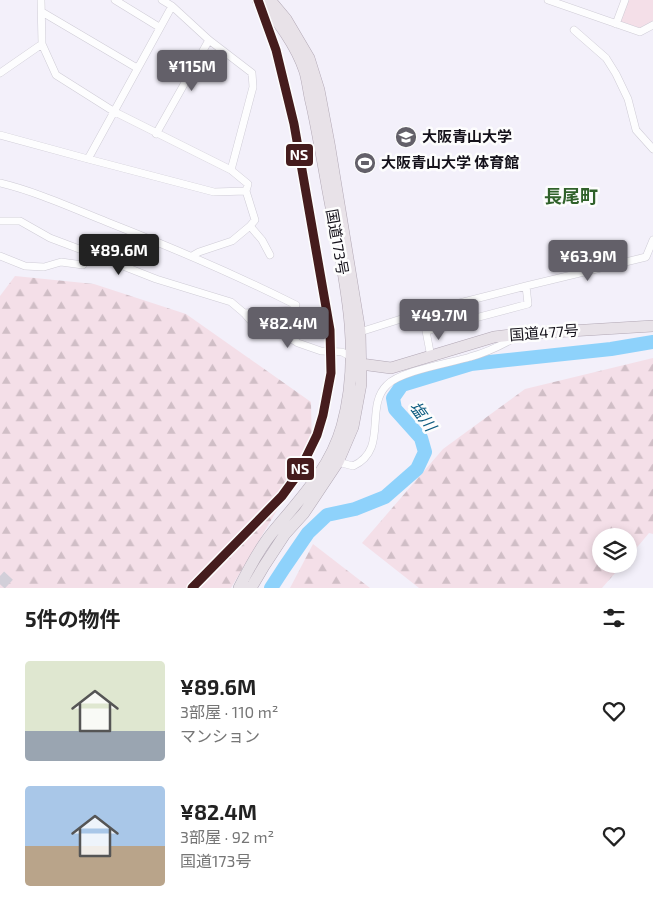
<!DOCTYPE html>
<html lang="ja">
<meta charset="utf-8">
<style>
:root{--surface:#fff;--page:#f2f2f2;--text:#222;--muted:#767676;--accent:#636069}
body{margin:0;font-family:"Exo 2","Noto Sans JP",sans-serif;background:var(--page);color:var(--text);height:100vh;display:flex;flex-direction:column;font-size:19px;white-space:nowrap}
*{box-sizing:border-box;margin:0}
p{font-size:16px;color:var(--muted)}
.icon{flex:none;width:28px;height:28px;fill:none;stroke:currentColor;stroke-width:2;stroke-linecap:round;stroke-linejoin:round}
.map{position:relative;height:588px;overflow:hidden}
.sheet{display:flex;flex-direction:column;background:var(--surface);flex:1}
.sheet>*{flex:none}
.controls{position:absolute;left:592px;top:528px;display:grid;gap:10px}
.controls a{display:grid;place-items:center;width:45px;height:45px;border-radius:50%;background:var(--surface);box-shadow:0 2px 8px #0003;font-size:25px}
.price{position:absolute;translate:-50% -42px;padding:0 11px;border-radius:5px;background:var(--accent);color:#fff;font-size:16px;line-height:32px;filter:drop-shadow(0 1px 2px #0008)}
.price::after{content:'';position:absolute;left:50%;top:30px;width:15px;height:11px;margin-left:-8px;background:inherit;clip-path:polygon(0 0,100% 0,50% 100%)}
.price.active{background:#222;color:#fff}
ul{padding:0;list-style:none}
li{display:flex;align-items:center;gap:15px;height:125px;padding:0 25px}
li span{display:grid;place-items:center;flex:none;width:140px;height:100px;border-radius:5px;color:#555}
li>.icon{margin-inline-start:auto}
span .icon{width:60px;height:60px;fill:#fffc;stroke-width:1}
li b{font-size:21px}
h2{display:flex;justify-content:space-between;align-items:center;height:60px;padding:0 25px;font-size:21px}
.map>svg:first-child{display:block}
.green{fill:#f4dfe8}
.forest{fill:url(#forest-firs)}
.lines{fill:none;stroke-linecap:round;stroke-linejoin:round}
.river{stroke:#8ed2fb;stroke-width:14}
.motorway-tunnel{stroke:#d2cfd9;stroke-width:12;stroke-dasharray:12 6;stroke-linecap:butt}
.minor-casing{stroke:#cfccd6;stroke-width:8}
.trunk-casing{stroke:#b1a7b4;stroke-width:12}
.minor{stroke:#fdfdfe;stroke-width:7}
.trunk{stroke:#e8e2e8;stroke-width:11}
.rail-1-casing{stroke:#fdfdfd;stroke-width:12}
.rail-1{stroke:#451c1d;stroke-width:9}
.labels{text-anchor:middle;stroke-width:5;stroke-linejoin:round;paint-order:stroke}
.poi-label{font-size:15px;font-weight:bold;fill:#15121b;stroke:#fdfdfd;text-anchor:start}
.street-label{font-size:15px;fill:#15121b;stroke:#fdfdfd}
.water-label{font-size:16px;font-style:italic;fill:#0b5a7f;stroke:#fdfdfd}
.quarter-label{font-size:18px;font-weight:bold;fill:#30612a;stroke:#fdfdfd}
.line-badge{stroke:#fdfdfd;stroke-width:2}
.badge-label{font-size:14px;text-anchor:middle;font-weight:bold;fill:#fff}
</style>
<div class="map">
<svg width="653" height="588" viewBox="0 0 653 588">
<defs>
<pattern id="forest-firs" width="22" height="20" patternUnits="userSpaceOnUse" patternTransform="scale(1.25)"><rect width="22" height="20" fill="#f4dfe8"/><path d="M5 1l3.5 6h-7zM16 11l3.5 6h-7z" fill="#d0bec6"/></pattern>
</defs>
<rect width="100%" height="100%" fill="#f3f0fa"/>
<path class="green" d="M 627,0 L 653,0 L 653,21 L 639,30 L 619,23 Z"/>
<path class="forest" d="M 15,276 L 94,284 L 186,314 L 311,402 L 312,451 L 231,588 L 0,588 L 0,296 Z
M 653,358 L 653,534 L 649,533 L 629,557 L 629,536 L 601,536 L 601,564 L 623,564 L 602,588 L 419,588 L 362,543 L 443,449 L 525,389 Z
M 313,544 L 370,588 L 290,588 Z"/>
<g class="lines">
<path class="river" d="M 271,588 L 284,568 L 308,533 L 327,515 L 355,509 L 385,497 L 417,469 L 425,452 L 421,438 L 395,409 L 393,398 L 402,385 L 471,364 L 611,349 L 653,342"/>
<path class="motorway-tunnel" d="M 0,576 L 13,588"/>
<g class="minor-casing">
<path id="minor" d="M 41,0 L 42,44 L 56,75 L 113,111 L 231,170
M 115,0 L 159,27
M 162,0 L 172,6
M 548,0 L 640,32 L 653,25
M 42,12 L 137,68
M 616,24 L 625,0
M 574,30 L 606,58 L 616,74 L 628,99 L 636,130 L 653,149
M 0,73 L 42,44
M 156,134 L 209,40
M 0,135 L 88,159 L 172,6 L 209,40 L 252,73 L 253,87 L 231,170 L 248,184 L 246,191 L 255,220 L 250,226 L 262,240 L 270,255
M 88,159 L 214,192 L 246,191
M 0,183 C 37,192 72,208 107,222 C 171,247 234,274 296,305 L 294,310 L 244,313
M 0,221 L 20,221 L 50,238 L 90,253 L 156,279 L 231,302 L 244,313 L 250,320 L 279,331 L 298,343 L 321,351 L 342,352 L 352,357
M 0,256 L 25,266 L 44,267 L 61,262 L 83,265 L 90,253
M 192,256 L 199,252 L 232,241 L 250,226
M 526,286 L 646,257 L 653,240
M 426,331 L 431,357
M 360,332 L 420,313 L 526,286 L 528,304 L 426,331 L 420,313
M 338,462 L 353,466 C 389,450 364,407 387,385 C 400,371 450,363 470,357 C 486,353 502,345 516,337"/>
</g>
<g class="trunk-casing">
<path id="trunk" d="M 356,360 L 361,364 L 391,368 L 494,337 L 520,334 L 653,326
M 239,588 C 248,570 259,549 272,533 C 299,500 330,469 342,426 C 364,348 342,268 328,191 C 323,163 318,134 312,106 C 309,95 308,83 305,72 C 297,47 277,18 258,0
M 251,588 L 264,566 L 285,534 L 304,513 L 338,462 L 353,427 L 361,384 L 360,332 L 329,143 L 319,90 L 309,58 L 286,19 L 270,0"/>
</g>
<use href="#minor" class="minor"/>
<use href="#trunk" class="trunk"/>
<g class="rail-1-casing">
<path id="rail-1" d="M 192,588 L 282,496 L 298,474 L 317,435 L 323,415 L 331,373 L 330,330 L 294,124 L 276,50 L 258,0"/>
</g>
<use href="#rail-1" class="rail-1"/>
</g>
<defs>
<g id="university-disc" transform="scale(1.125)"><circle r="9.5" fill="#636069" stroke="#fdfdfd"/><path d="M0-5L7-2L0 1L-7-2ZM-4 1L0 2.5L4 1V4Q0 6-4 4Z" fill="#fff"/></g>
<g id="stadium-disc" transform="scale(1.125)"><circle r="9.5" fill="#636069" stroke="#fdfdfd"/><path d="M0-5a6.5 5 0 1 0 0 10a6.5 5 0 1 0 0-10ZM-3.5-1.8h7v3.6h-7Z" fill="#fff"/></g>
</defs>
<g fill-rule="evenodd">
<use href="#university-disc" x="406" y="137"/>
<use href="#stadium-disc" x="365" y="163"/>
</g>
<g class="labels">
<g class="poi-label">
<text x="422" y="142">大阪青山大学</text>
<text x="381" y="168">大阪青山大学 体育館</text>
</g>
<g class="street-label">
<text transform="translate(337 242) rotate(80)" y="5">国道173号</text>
<text transform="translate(544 333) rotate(-4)" y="5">国道477号</text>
</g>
<g class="water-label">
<text transform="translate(423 416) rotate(54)" y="6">塩川</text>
</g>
<g class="quarter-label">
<text x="571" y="203">長尾町</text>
</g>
</g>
<g class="line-badge">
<rect x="285" y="143" width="29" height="24" rx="5" fill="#451c1d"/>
<rect x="286" y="457" width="29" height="24" rx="5" fill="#451c1d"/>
</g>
<g class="badge-label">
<text x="299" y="160">NS</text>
<text x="300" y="474">NS</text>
</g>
</svg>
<div class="controls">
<a><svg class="icon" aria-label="layers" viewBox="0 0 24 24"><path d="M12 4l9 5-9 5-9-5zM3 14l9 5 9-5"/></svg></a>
</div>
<b class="price" style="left:192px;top:92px">¥115M</b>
<b class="price active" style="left:119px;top:276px">¥89.6M</b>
<b class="price" style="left:588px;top:282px">¥63.9M</b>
<b class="price" style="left:439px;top:341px">¥49.7M</b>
<b class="price" style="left:288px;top:349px">¥82.4M</b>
</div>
<section class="sheet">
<h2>5件の物件<svg class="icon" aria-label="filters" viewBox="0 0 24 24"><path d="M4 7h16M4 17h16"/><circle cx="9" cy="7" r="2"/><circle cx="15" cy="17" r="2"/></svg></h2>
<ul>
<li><span style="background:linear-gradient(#dfe7d0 70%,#9aa5b1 0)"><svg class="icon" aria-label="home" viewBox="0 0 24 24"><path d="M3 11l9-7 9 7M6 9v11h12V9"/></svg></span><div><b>¥89.6M</b><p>3部屋 · 110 m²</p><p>マンション</p></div><svg class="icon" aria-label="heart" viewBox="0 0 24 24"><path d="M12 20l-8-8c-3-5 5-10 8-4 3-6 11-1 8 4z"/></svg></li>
<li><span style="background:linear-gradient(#a9c7e8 60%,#b9a48a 0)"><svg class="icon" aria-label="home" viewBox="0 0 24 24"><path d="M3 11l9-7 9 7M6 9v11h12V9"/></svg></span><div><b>¥82.4M</b><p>3部屋 · 92 m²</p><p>国道173号</p></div><svg class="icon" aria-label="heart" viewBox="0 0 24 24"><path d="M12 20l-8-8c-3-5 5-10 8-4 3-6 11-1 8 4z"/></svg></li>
</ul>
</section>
